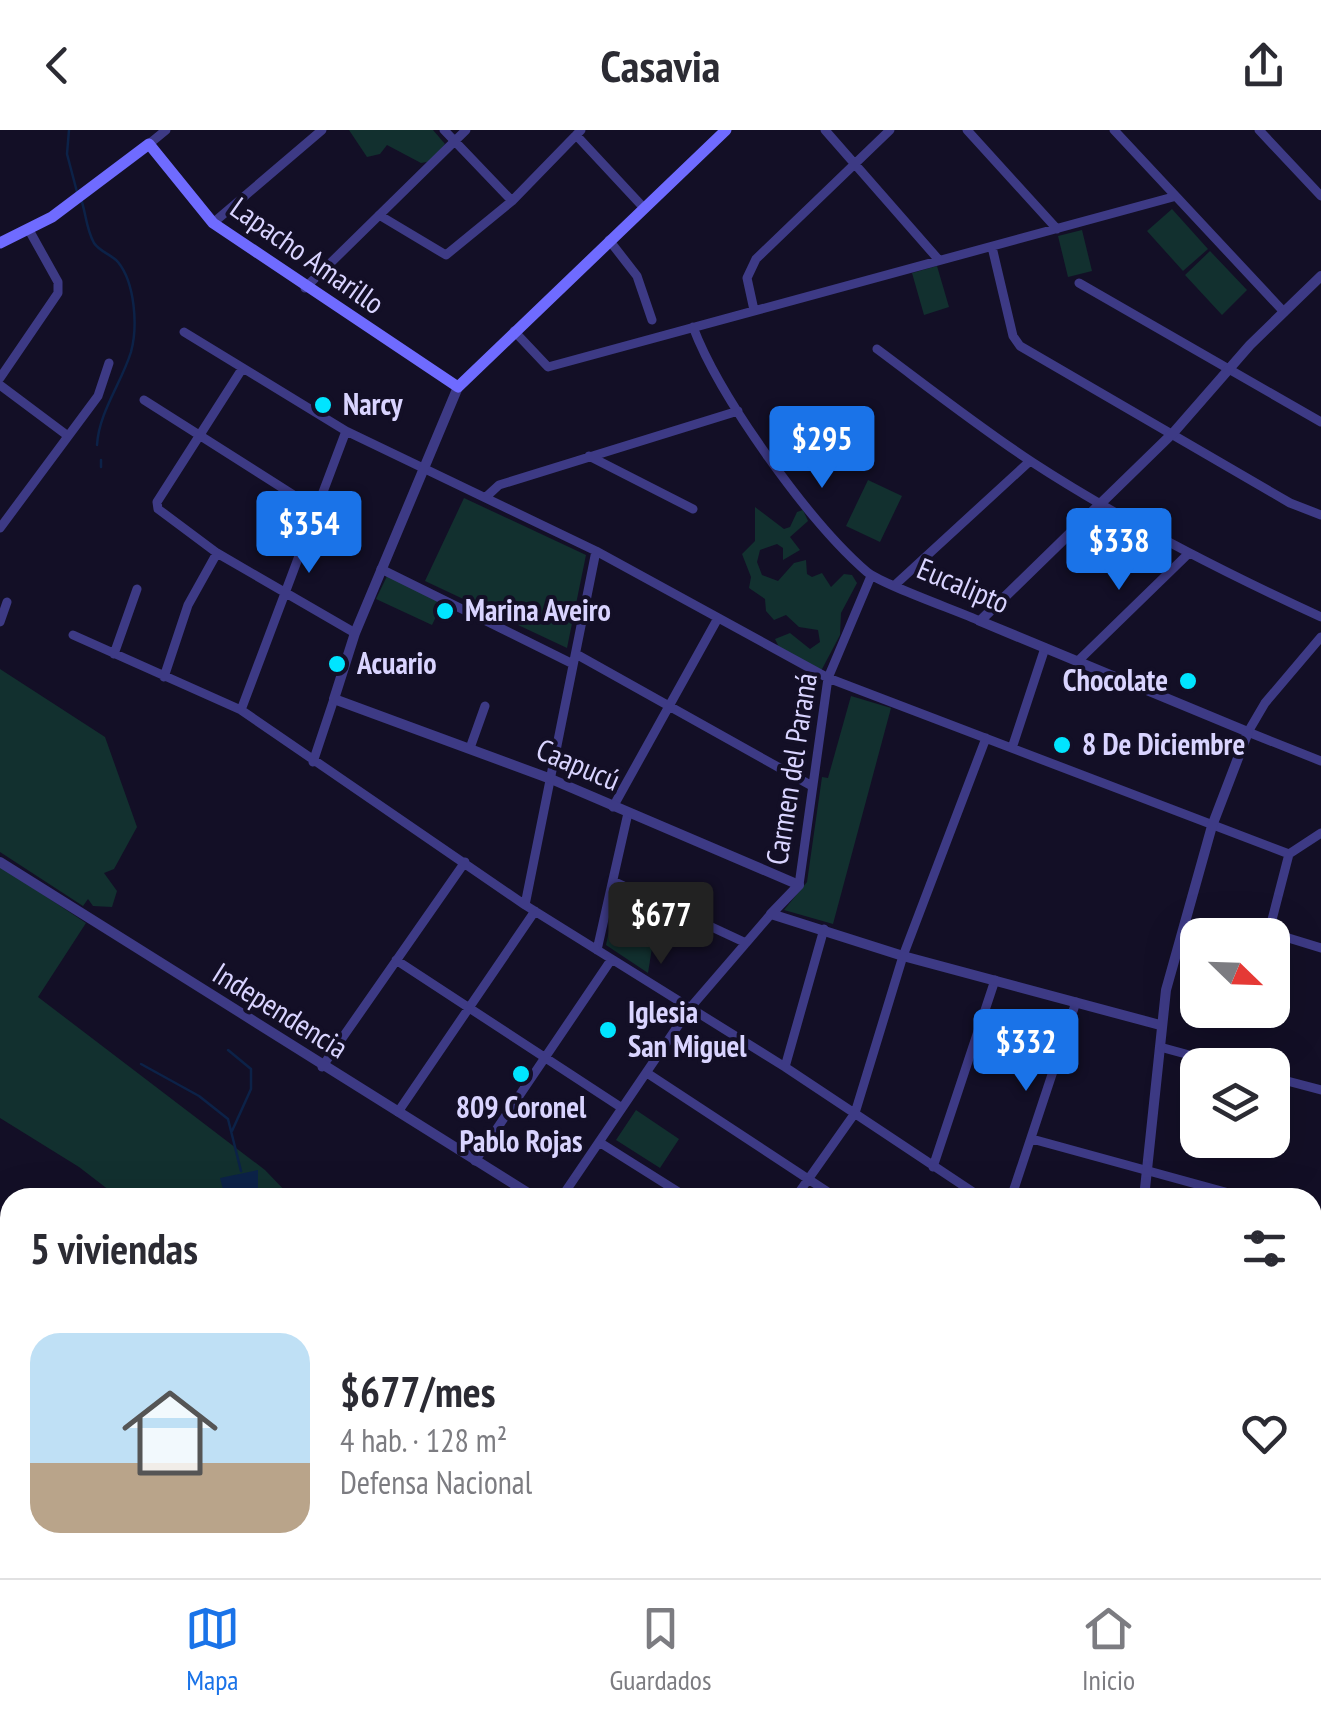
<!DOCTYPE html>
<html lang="es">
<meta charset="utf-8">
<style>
:root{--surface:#fff;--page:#f7f7f7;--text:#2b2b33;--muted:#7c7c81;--line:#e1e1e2;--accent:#1a73e8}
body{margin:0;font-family:"PT Sans Narrow",sans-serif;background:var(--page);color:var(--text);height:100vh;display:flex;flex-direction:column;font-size:38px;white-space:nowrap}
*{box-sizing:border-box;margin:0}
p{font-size:32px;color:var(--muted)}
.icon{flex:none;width:55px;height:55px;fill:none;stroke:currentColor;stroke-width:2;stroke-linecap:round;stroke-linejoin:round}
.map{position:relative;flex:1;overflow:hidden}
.side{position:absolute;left:0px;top:1058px;width:1322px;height:392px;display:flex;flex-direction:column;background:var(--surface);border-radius:30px 30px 0 0;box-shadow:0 10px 40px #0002}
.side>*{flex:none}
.needle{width:65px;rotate:113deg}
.tools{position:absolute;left:1180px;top:788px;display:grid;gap:20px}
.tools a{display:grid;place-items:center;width:110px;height:110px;border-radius:20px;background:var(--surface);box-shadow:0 10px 40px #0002;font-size:50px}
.price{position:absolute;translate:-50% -85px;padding:0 22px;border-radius:10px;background:var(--accent);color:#fff;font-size:32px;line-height:65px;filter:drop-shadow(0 2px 5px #0008)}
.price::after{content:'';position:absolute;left:50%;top:60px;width:30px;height:22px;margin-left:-15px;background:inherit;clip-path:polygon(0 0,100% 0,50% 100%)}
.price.active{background:#222;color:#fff}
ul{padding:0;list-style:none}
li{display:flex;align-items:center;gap:30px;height:250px;padding:0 30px}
li span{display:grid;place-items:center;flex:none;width:280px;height:200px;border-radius:30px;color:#555}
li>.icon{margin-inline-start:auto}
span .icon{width:120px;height:120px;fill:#fffc;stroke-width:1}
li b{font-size:42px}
h2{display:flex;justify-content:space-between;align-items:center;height:120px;padding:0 30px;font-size:42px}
header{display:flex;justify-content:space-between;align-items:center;height:130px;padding:0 30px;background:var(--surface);font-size:45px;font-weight:800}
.menu{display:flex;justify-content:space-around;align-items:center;height:140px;border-top:2px solid var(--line);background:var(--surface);font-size:28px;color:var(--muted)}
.menu a{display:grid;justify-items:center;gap:5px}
.menu .active{color:var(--accent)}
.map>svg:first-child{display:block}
.green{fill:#12302f}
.water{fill:#0c2248}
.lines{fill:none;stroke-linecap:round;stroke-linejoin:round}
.stream{stroke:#0c2248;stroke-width:2.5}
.minor{stroke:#3d3a85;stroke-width:9}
.tertiary{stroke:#3d3a85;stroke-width:10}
.secondary{stroke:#6f6bff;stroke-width:11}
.poi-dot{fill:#00e5ff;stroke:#130f26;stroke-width:4}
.labels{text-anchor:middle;stroke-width:8;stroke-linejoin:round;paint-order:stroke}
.street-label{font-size:30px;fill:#d9d4ff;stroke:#130f26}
.poi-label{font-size:30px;font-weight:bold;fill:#d9d4ff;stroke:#130f26;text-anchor:start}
</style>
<header><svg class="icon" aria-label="back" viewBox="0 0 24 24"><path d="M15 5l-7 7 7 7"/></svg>Casavia<svg class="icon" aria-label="share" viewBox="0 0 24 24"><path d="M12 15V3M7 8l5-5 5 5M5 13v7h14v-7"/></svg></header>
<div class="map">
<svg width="1321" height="1448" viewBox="0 0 1321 1448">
<rect width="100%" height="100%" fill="#130f26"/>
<path class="green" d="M 349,0 L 433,0 L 445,14 L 432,31 L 421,33 L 387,15 L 380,24 L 367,27 Z
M 1172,79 L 1208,119 L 1183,141 L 1147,101 Z
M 1082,100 L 1092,141 L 1068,147 L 1058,106 Z
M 1210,121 L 1247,160 L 1222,185 L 1185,145 Z
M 937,136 L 949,177 L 924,185 L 912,143 Z
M 868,350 L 902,366 L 880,412 L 846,396 Z
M 464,368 L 586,425 L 567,518 L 425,451 Z
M 755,377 L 784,399 L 790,397 L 797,382 L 803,380 L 808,391 L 790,407 L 800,420 L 783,430 L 783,418 L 777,414 L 760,420 L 757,432 L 762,445 L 778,451 L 794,433 L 806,430 L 807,444 L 812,447 L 822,443 L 831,457 L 844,444 L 852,445 L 857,453 L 841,483 L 840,505 L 821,541 L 781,521 L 775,509 L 790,503 L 810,519 L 820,512 L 818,500 L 799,497 L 786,485 L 774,490 L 766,481 L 765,469 L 749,458 L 751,447 L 742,424 L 755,411 Z
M 388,444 L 444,470 L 432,495 L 376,469 Z
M 0,539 L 105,607 L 137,697 L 114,739 L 104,743 L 117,761 L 112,777 L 93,776 L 88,769 L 83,776 L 0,722 Z
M 851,566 L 891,578 L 833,794 L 784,780 L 807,752 L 822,647 L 828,648 Z
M 0,736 L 86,793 L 38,867 L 265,1040 L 291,1067 L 118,1067 L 79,1037 L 0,988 Z
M 617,764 L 658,780 L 648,843 L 606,815 Z
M 636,980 L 679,1009 L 660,1038 L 616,1010 Z
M 616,1440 L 709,1440 L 703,1448 L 618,1448 Z
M 1082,1440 L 1294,1440 L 1293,1448 L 1093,1448 Z"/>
<path class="water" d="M 258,1040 L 258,1067 L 225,1067 L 220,1048 Z"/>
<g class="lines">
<path class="stream" d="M 69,0 L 67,24 L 77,62
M 81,69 C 86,83 86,99 94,113 C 100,122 111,124 118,132 C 135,153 138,196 131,222 C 121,254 99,282 97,315
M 101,337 L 101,330
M 228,920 L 251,939 L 251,959 L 232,1001
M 141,934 L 199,966 L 228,989 L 241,1041"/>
<path class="minor" d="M 444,0 L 512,71
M 825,0 L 938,129
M 967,0 L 1057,99
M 1114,0 L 1284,182
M 1259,0 L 1321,66
M 576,5 L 643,77
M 149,14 L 166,0
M 379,85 L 446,125 L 512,71 L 581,0
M 213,93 L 322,0
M 609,110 L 637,146 L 652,190
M 992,117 L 1013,206 L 1020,216 L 1290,373 L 1321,385
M 1079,153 L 1321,292
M 305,158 L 466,0
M 754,180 L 747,148 L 756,129 L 890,0
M 693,197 C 720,268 809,392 867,442 C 881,454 958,481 980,491
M 514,201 L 548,237 L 1173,67
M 184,202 L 346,301 L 596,421 L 828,548 L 1289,724
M 877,219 C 928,257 979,297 1032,332 C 1124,392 1221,441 1321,487
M 242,239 L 157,372 L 158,379 L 217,423 L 355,503
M 0,248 L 58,163 L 58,152 L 29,100
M 0,255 L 68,306
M 144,270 L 314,378
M 589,326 L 693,379
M 486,367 L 499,355 L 738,281
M 0,398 L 98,266 L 109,233
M 381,439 L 573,534
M 896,454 L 1030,331
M 0,492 L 7,472
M 73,505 L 241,580 L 525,775 L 785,937 L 982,1068
M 1321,507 L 1265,573 L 1248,602 L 1321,631
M 114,524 L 137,459
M 576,524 L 812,656
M 1078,531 L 1188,424
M 164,547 L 188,475 L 217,423
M 241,580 L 346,301
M 470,618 L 485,576
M 1012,618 L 1045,518
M 313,632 L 334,569
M 613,677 L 718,488
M 613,751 L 746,813
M 799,755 L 828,548 L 871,446
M 525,775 L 596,421
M 1269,802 L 1321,818
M 1268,805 L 1289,724 L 1321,703
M 597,820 L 628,683
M 396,830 L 622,978
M 1160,917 L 1226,935
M 322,937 L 465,732
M 785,937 L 824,799
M 647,943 L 837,1068
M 1272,947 L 1321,960
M 398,982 L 535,781
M 1032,1009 L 1247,1068
M 599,1012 L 688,1068
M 475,1031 L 611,830
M 933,1037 L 995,850
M 561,1068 L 690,878 L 771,784
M 795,1068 L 855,983 L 903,826 L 986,608
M 1011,1068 L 1076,872
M 1312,1084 L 1321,1086
M 1312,1163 L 1321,1124
M 0,1217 L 10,1223
M 0,1302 L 10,1306
M 0,1341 L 10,1312
M 260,1440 L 273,1448
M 902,1440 L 904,1448
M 1061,1440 L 1072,1448
M 102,1448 L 114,1448
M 230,1448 L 234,1440"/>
<path class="tertiary" d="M 458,257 L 355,503 L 334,569 L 551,649 L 799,755 L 771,784 L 903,826 L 1160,895
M 0,732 L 536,1068
M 1144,1068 L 1166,860 L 1212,696 L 1248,602 L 980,491 L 1174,302 L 1250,215 L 1321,146
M 0,1127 L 10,1135
M 450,1440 L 463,1448
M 980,1448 L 983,1440"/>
<path class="secondary" d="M 0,113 L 52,87 L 149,14 L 213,93 L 458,257 L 726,0"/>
</g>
<g class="poi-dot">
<circle cx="323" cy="275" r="10"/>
<circle cx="445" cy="481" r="10"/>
<circle cx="337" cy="534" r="10"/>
<circle cx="1188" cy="551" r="10"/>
<circle cx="1062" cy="615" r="10"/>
<circle cx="608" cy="900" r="10"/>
<circle cx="521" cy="944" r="10"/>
</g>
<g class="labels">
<g class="street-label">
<text transform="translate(307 126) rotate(35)" y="10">Lapacho Amarillo</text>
<text transform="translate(963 456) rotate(23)" y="10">Eucalipto</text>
<text transform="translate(578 635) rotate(23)" y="10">Caapucú</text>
<text transform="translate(792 639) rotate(-81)" y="10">Carmen del Paraná</text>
<text transform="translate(280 881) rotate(32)" y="10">Independencia</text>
</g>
<g class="poi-label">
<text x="343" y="285">Narcy</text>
<text x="465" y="491">Marina Aveiro</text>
<text x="357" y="544">Acuario</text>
<text x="1168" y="561" text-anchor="end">Chocolate</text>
<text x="1082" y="625">8 De Diciembre</text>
<text x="628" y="893">Iglesia<tspan x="628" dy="34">San Miguel</tspan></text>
<text x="521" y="988" text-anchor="middle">809 Coronel<tspan x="521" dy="34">Pablo Rojas</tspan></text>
</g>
</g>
</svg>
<div class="tools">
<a><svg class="needle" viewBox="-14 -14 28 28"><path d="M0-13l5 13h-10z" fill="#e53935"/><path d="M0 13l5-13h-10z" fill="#7c7c81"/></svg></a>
<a><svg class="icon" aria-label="layers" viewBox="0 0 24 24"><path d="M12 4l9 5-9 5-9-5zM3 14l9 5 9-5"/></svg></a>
</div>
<b class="price" style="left:822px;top:361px">$295</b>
<b class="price" style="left:309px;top:446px">$354</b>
<b class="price" style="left:1119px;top:463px">$338</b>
<b class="price active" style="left:661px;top:837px">$677</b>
<b class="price" style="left:1026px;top:964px">$332</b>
<section class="side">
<h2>5 viviendas<svg class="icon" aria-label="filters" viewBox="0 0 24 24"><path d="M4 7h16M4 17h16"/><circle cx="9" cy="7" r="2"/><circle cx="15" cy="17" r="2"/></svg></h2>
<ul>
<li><span style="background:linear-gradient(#bfe0f5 65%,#b9a48a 0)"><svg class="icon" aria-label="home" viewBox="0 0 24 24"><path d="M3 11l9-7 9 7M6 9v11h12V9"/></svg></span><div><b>$677/mes</b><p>4 hab. · 128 m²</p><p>Defensa Nacional</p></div><svg class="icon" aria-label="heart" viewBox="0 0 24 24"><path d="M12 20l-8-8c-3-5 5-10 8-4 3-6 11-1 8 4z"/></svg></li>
</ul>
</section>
</div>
<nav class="menu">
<a class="active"><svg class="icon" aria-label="map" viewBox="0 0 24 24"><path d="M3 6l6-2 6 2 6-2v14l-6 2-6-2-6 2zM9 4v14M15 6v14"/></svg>Mapa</a>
<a><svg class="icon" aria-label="saved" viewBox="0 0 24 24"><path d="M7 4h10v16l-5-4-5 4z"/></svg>Guardados</a>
<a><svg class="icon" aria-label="home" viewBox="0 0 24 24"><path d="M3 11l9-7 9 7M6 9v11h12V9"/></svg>Inicio</a>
</nav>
